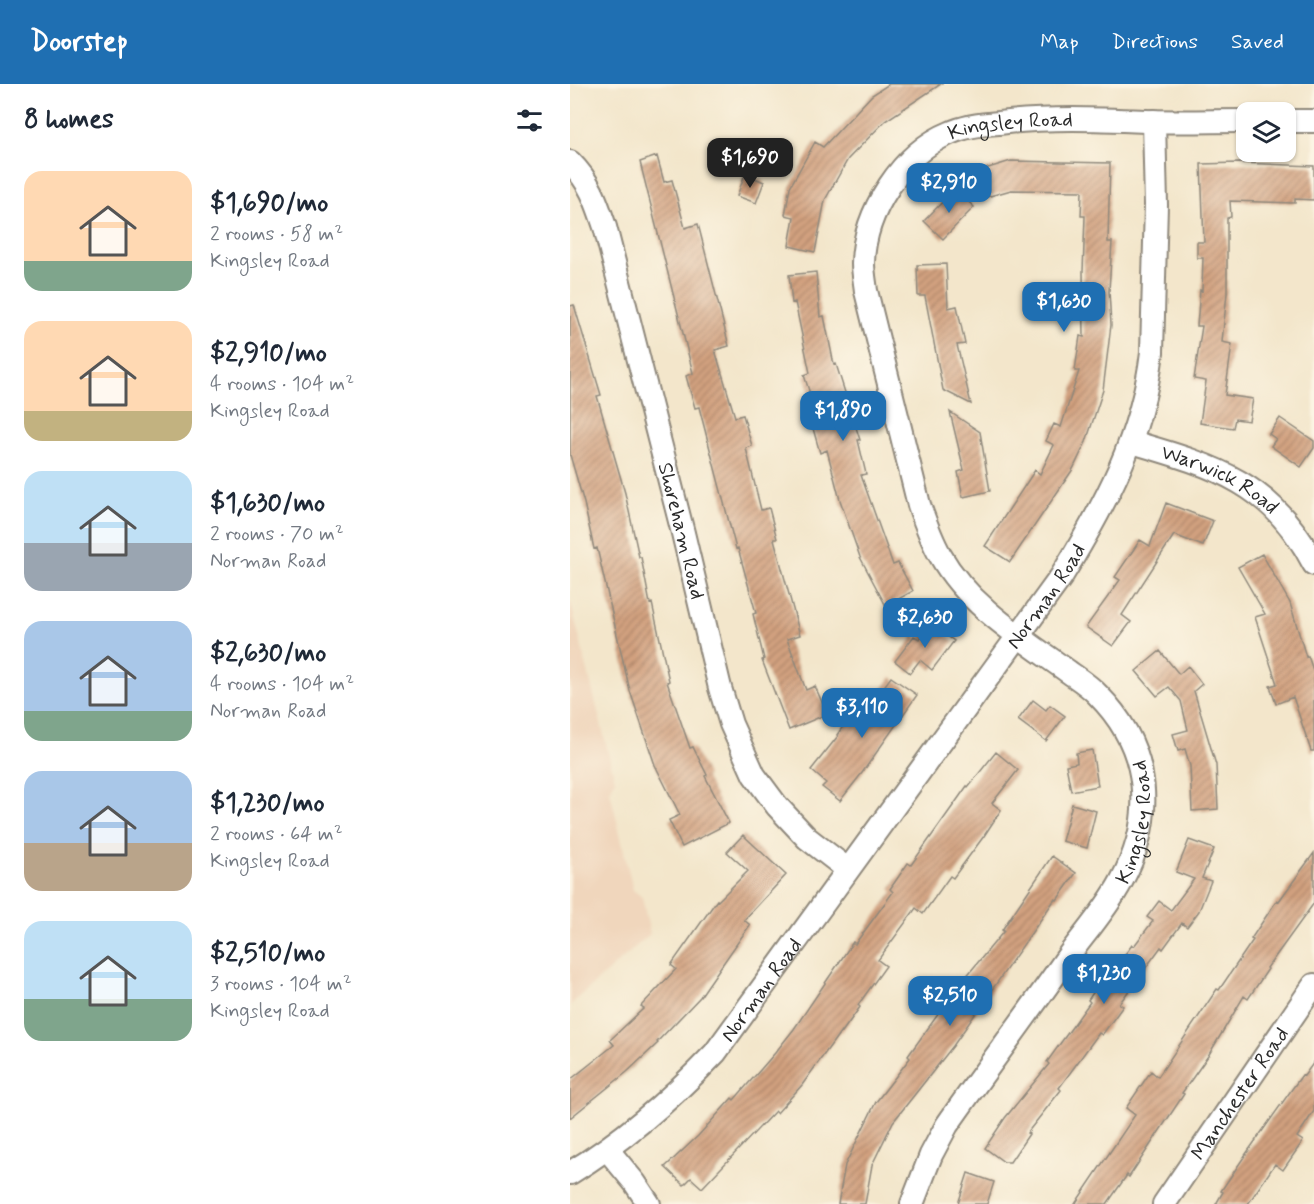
<!DOCTYPE html>
<meta charset="utf-8">
<style>
:root{--surface:#fff;--page:#f6f6f7;--text:#1f2937;--muted:#747a83;--accent:#1f6fb2}
body{margin:0;font-family:Mynerve,sans-serif;background:var(--page);color:var(--text);height:100vh;display:flex;flex-direction:column;font-size:22px;white-space:nowrap}
*{box-sizing:border-box;margin:0}
p{font-size:20px;color:var(--muted)}
.icon{flex:none;width:33px;height:33px;fill:none;stroke:currentColor;stroke-width:2;stroke-linecap:round;stroke-linejoin:round}
.map{position:relative;flex:1;overflow:hidden}
.side{display:flex;flex-direction:column;background:var(--surface);width:570px}
.side>*{flex:none}
.tools{position:absolute;left:666px;top:18px;display:grid;gap:12px}
.tools a{display:grid;place-items:center;width:60px;height:60px;border-radius:12px;background:var(--surface);box-shadow:0 2px 4px #0004;font-size:30px}
.price{position:absolute;translate:-50% -51px;padding:0 14px;border-radius:12px;background:var(--accent);color:#fff;font-size:20px;line-height:39px;filter:drop-shadow(0 2px 3px #0008)}
.price::after{content:'';position:absolute;left:50%;top:36px;width:18px;height:14px;margin-left:-9px;background:inherit;clip-path:polygon(0 0,100% 0,50% 100%)}
.price.current{background:#222;color:#fff}
ul{padding:0;list-style:none}
li{display:flex;align-items:center;gap:18px;height:150px;padding:0 24px}
li span{display:grid;place-items:center;flex:none;width:168px;height:120px;border-radius:18px;color:#555}
li>.icon{margin-inline-start:auto}
span .icon{width:72px;height:72px;fill:#fffc;stroke-width:1}
li b{font-size:26px}
h2{display:flex;justify-content:space-between;align-items:center;height:72px;padding:0 24px;font-size:26px}
header{display:flex;align-items:center;gap:36px;box-sizing:border-box;height:84px;padding:0 30px;background:var(--accent);color:#fff}
header strong{font-size:28px}
nav{display:flex;gap:33px;margin-inline-start:auto;font-size:21px}
main{display:flex;flex:1;min-height:0}
.map>svg:first-child{display:block}
.built{fill:#f0d6bc}
.building{fill:url(#building-hatch)}
.lines{fill:none;stroke-linecap:round;stroke-linejoin:round}
.street-casing{stroke:#8f887b;stroke-width:26}
.street{stroke:#fff;stroke-width:22}
.labels{text-anchor:middle;stroke-width:5;stroke-linejoin:round;paint-order:stroke}
.street-label{font-size:21px;fill:#2b2b2b;stroke:#fcf5e5}
</style>
<header>
<strong>Doorstep</strong>
<nav><a>Map</a><a>Directions</a><a>Saved</a></nav>
</header>
<main>
<section class="side">
<h2>8 homes<svg class="icon" aria-label="filters" viewBox="0 0 24 24"><path d="M4 7h16M4 17h16"/><circle cx="9" cy="7" r="2"/><circle cx="15" cy="17" r="2"/></svg></h2>
<ul>
<li><span style="background:linear-gradient(#ffd9b3 75%,#7fa58c 0)"><svg class="icon" aria-label="home" viewBox="0 0 24 24"><path d="M3 11l9-7 9 7M6 9v11h12V9"/></svg></span><div><b>$1,690/mo</b><p>2 rooms · 58 m²</p><p>Kingsley Road</p></div></li>
<li><span style="background:linear-gradient(#ffd9b3 75%,#c2b280 0)"><svg class="icon" aria-label="home" viewBox="0 0 24 24"><path d="M3 11l9-7 9 7M6 9v11h12V9"/></svg></span><div><b>$2,910/mo</b><p>4 rooms · 104 m²</p><p>Kingsley Road</p></div></li>
<li><span style="background:linear-gradient(#bfe0f5 60%,#9aa5b1 0)"><svg class="icon" aria-label="home" viewBox="0 0 24 24"><path d="M3 11l9-7 9 7M6 9v11h12V9"/></svg></span><div><b>$1,630/mo</b><p>2 rooms · 70 m²</p><p>Norman Road</p></div></li>
<li><span style="background:linear-gradient(#a9c7e8 75%,#7fa58c 0)"><svg class="icon" aria-label="home" viewBox="0 0 24 24"><path d="M3 11l9-7 9 7M6 9v11h12V9"/></svg></span><div><b>$2,630/mo</b><p>4 rooms · 104 m²</p><p>Norman Road</p></div></li>
<li><span style="background:linear-gradient(#a9c7e8 60%,#b9a48a 0)"><svg class="icon" aria-label="home" viewBox="0 0 24 24"><path d="M3 11l9-7 9 7M6 9v11h12V9"/></svg></span><div><b>$1,230/mo</b><p>2 rooms · 64 m²</p><p>Kingsley Road</p></div></li>
<li><span style="background:linear-gradient(#bfe0f5 65%,#7fa58c 0)"><svg class="icon" aria-label="home" viewBox="0 0 24 24"><path d="M3 11l9-7 9 7M6 9v11h12V9"/></svg></span><div><b>$2,510/mo</b><p>3 rooms · 104 m²</p><p>Kingsley Road</p></div></li>
</ul>
</section>
<div class="map">
<svg width="744" height="1120" viewBox="0 0 744 1120">
<defs>
<pattern id="building-hatch" width="6" height="6" patternUnits="userSpaceOnUse" patternTransform="scale(1.5)"><rect width="6" height="6" fill="#d2a17f"/><path d="M-1 1l2-2M0 6l6-6M5 7l2-2" fill="none" stroke="#ab8368"/></pattern>
</defs>
<rect width="100%" height="100%" fill="#fcf5e5"/>
<filter id="ink" filterUnits="userSpaceOnUse"><feTurbulence type="fractalNoise" baseFrequency=".0167" numOctaves="2"/><feDisplacementMap in="SourceGraphic" scale="12" xChannelSelector="R" yChannelSelector="G"/><feConvolveMatrix kernelMatrix="1 2 1 2 8 2 1 2 1" color-interpolation-filters="sRGB"/></filter>
<filter id="wash" filterUnits="userSpaceOnUse"><feTurbulence type="fractalNoise" baseFrequency=".008" numOctaves="4" result="noise"/><feDisplacementMap in="SourceGraphic" scale="24" xChannelSelector="R" yChannelSelector="G"/><feGaussianBlur stdDeviation="1.35" result="paint"/><feColorMatrix in="noise" values="0 0 0 0 0 0 0 0 0 0 0 0 0 0 0 0 0 1.4 0 .05"/><feComposite in="paint" operator="in"/></filter>
<g filter="url(#wash)">
<rect width="100%" height="100%" fill="#f3e6cb"/>
<path class="built" d="M 0,516 L 45,696 L 40,707 L 63,806 L 72,813 L 80,850 L 0,921 Z"/>
<g id="blocks">
<path class="building" d="M 319,0 L 371,0 L 315,37 L 278,75 L 255,116 L 245,168 L 219,162 L 224,133 L 215,131 L 220,103 L 245,58 L 253,63 L 302,11 Z
M 87,72 L 94,98 L 102,96 L 115,144 L 128,140 L 159,262 L 145,266 L 165,333 L 173,331 L 182,362 L 176,364 L 191,426 L 199,424 L 207,455 L 204,455 L 230,551 L 217,555 L 236,606 L 245,602 L 257,630 L 219,646 L 192,576 L 194,575 L 183,530 L 186,529 L 168,464 L 166,465 L 129,323 L 125,324 L 116,292 L 123,289 L 70,78 Z
M 441,77 L 540,79 L 538,158 L 542,158 L 539,207 L 541,241 L 533,306 L 516,358 L 503,385 L 440,478 L 415,462 L 465,386 L 470,390 L 484,361 L 476,357 L 484,340 L 491,343 L 509,287 L 505,287 L 510,252 L 514,253 L 513,188 L 515,132 L 511,132 L 512,107 L 441,106 L 413,114 L 405,88 Z
M 669,79 L 744,82 L 744,116 L 725,115 L 725,119 L 660,117 L 661,133 L 657,134 L 657,209 L 652,258 L 662,260 L 655,311 L 683,315 L 679,337 L 665,335 L 663,344 L 630,339 L 636,297 L 624,295 L 632,242 L 627,242 L 630,206 L 632,207 L 633,174 L 627,174 L 627,158 L 634,158 L 631,80 Z
M 175,90 L 194,98 L 186,119 L 167,112 Z
M 385,105 L 404,123 L 373,155 L 354,137 Z
M 376,180 L 378,224 L 387,222 L 395,260 L 387,261 L 401,320 L 373,306 L 355,212 L 348,212 L 347,181 Z
M 246,188 L 250,233 L 254,232 L 264,281 L 266,280 L 290,356 L 288,356 L 296,390 L 291,391 L 323,481 L 328,479 L 343,507 L 316,522 L 290,473 L 270,416 L 257,366 L 250,369 L 242,341 L 249,338 L 234,291 L 240,289 L 225,218 L 222,219 L 219,191 Z
M 4,221 L 31,311 L 27,312 L 55,409 L 69,473 L 71,473 L 80,520 L 82,519 L 99,597 L 97,598 L 120,664 L 123,663 L 137,691 L 135,692 L 159,739 L 112,763 L 99,736 L 110,731 L 85,681 L 60,607 L 27,464 L 24,465 L 14,419 L 0,371 L 0,222 Z
M 380,328 L 410,348 L 420,407 L 393,413 L 388,388 L 394,386 Z
M 710,334 L 744,357 L 744,364 L 731,383 L 701,362 L 706,355 L 699,350 Z
M 596,419 L 643,437 L 633,462 L 604,451 L 552,531 L 561,538 L 543,562 L 516,543 L 550,496 L 545,493 L 570,456 L 580,462 Z
M 692,470 L 720,519 L 736,573 L 738,572 L 744,589 L 744,667 L 741,667 L 723,613 L 706,620 L 700,602 L 707,600 L 685,533 L 695,530 L 668,483 Z
M 360,539 L 384,557 L 362,586 L 350,576 L 340,589 L 325,577 L 344,552 L 349,555 Z
M 590,567 L 609,590 L 618,582 L 632,600 L 624,607 L 646,681 L 648,725 L 622,727 L 620,682 L 615,665 L 608,667 L 603,650 L 618,646 L 611,617 L 599,603 L 587,612 L 566,587 Z
M 321,593 L 347,611 L 292,689 L 270,717 L 252,703 L 256,699 L 241,686 L 268,652 L 267,651 L 286,624 L 294,630 Z
M 463,616 L 476,626 L 480,621 L 495,632 L 476,657 L 448,636 Z
M 522,666 L 528,702 L 501,707 L 496,681 L 507,679 L 506,669 Z
M 426,668 L 448,686 L 422,719 L 431,726 L 414,752 L 383,794 L 380,792 L 353,830 L 346,824 L 308,876 L 316,882 L 288,921 L 290,923 L 272,948 L 271,947 L 232,1001 L 207,1029 L 205,1027 L 132,1104 L 121,1094 L 114,1101 L 95,1083 L 128,1052 L 162,1014 L 164,1016 L 205,969 L 224,945 L 283,858 L 285,860 L 323,808 L 320,805 L 338,779 L 341,781 L 397,702 L 398,703 Z
M 502,720 L 526,727 L 517,764 L 492,757 Z
M 173,751 L 216,791 L 174,836 L 180,841 L 152,881 L 130,913 L 87,958 L 88,959 L 57,988 L 0,1034 L 0,996 L 44,961 L 40,956 L 74,924 L 71,922 L 106,885 L 101,881 L 147,816 L 148,817 L 178,787 L 157,768 Z
M 619,756 L 644,765 L 632,794 L 641,797 L 629,827 L 617,843 L 612,839 L 593,865 L 591,863 L 549,920 L 553,922 L 532,951 L 529,949 L 489,1004 L 491,1006 L 457,1049 L 459,1050 L 440,1078 L 434,1078 L 415,1064 L 435,1034 L 479,980 L 477,978 L 520,918 L 518,916 L 527,903 L 529,905 L 562,861 L 564,862 L 583,837 L 577,833 L 589,817 L 601,826 L 624,795 L 606,788 Z
M 744,769 L 744,819 L 697,884 L 698,885 L 678,915 L 674,912 L 638,972 L 612,1009 L 614,1010 L 559,1093 L 557,1091 L 537,1120 L 505,1120 L 565,1031 L 556,1024 L 581,987 L 588,993 L 647,905 L 649,906 L 683,856 L 681,855 L 707,816 L 709,817 Z
M 482,772 L 506,789 L 487,816 L 485,815 L 383,962 L 323,1038 L 302,1081 L 295,1120 L 268,1120 L 275,1081 L 306,1018 L 340,974 L 338,972 L 390,900 L 434,847 L 432,846 Z
M 744,978 L 744,1027 L 727,1053 L 733,1057 L 713,1086 L 705,1080 L 678,1120 L 646,1120 L 653,1108 L 651,1107 L 676,1070 L 732,991 L 734,992 Z
M 398,1089 L 424,1098 L 417,1120 L 388,1120 Z"/>
</g>
</g>
<g filter="url(#ink)">
<use href="#blocks" fill-opacity="0" stroke="#8f887b" stroke-width="1.5"/>
<g class="lines">
<g class="street-casing">
<g id="street">
<path d="M 716,37 L 744,37"/>
<path id="s1" d="M 0,78 C 20,98 26,116 35,143 L 113,449 L 150,604 L 161,640 L 184,691 L 207,722 L 237,754 L 277,785"/>
<path id="s2" d="M 562,358 C 644,382 702,398 744,480"/>
<path d="M 37,1065 L 65,1099 L 79,1120"/>
<path id="s3" d="M 0,1089 C 53,1057 102,1014 145,969 L 491,493 C 535,421 572,353 582,268 L 586,121 L 584,37"/>
<path id="s4" d="M 342,1120 L 361,1071 L 377,1041 C 416,985 457,931 496,875 C 514,850 536,826 551,798 C 586,734 581,664 528,611 C 519,601 507,594 496,586 C 450,553 398,521 370,471 C 361,455 355,438 349,421 L 296,207 C 295,198 293,188 293,179 C 294,128 333,68 380,49 C 395,42 413,40 429,39 C 478,33 527,35 576,37 C 609,38 643,37 676,37"/>
<path id="s5" d="M 594,1120 L 744,901"/>
</g>
</g>
<use href="#street" class="street"/>
</g>
</g>
<g class="labels">
<g class="street-label">
<text dy="7" stroke="none"><textPath href="#s4" startOffset="1330">Kingsley Road</textPath></text>
<text dy="7" stroke="none"><textPath href="#s2" startOffset="96">Warwick Road</textPath></text>
<text dy="7" stroke="none"><textPath href="#s1" startOffset="388">Shoreham Road</textPath></text>
<text dy="7" stroke="none"><textPath href="#s3" startOffset="753">Norman Road</textPath></text>
<text dy="7" stroke="none"><textPath href="#s4" startOffset="448">Kingsley Road</textPath></text>
<text dy="7" stroke="none"><textPath href="#s3" startOffset="267">Norman Road</textPath></text>
<text dy="7" stroke="none"><textPath href="#s5" startOffset="134">Manchester Road</textPath></text>
</g>
</g>
</svg>
<div class="tools">
<a><svg class="icon" aria-label="layers" viewBox="0 0 24 24"><path d="M12 4l9 5-9 5-9-5zM3 14l9 5 9-5"/></svg></a>
</div>
<b class="price current" style="left:180px;top:105px">$1,690</b>
<b class="price" style="left:379px;top:130px">$2,910</b>
<b class="price" style="left:494px;top:249px">$1,630</b>
<b class="price" style="left:273px;top:358px">$1,890</b>
<b class="price" style="left:355px;top:565px">$2,630</b>
<b class="price" style="left:292px;top:655px">$3,110</b>
<b class="price" style="left:534px;top:921px">$1,230</b>
<b class="price" style="left:380px;top:943px">$2,510</b>
</div>
</main>
